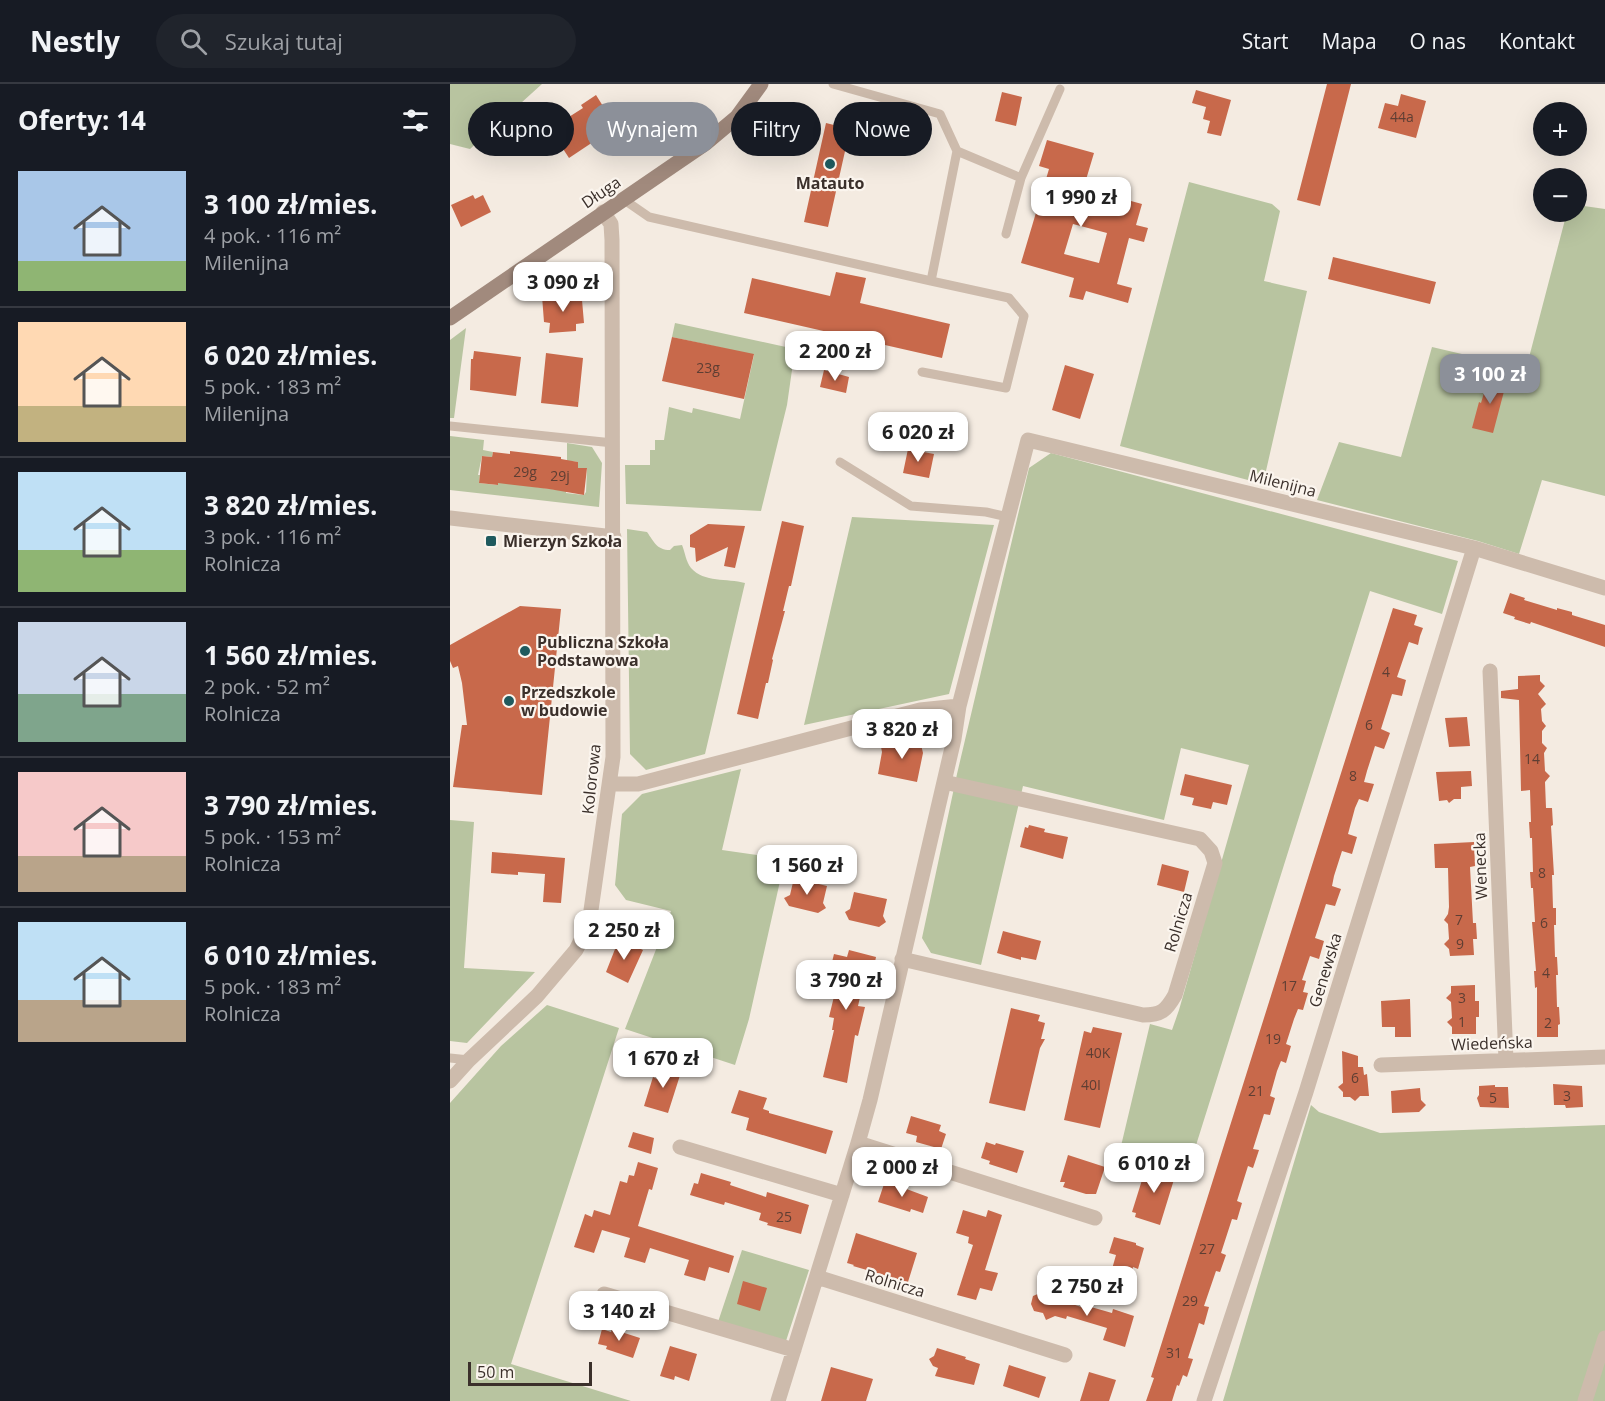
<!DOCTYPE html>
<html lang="pl">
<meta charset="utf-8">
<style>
:root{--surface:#171b24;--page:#20242c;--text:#f1f3f6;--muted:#9ea1a6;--line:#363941;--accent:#8c9099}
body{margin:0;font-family:"Open Sans",sans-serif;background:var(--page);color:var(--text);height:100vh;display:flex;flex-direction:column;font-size:22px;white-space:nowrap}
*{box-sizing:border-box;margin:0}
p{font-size:20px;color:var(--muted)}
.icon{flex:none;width:33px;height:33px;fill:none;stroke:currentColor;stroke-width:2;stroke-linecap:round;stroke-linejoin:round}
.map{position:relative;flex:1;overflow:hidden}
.details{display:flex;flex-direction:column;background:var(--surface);width:450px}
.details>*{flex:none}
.banner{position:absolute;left:18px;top:18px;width:570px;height:54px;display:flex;gap:12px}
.tools{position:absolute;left:1083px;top:18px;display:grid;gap:12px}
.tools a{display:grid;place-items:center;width:54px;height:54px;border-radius:50%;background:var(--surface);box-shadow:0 6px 24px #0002;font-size:30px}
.scale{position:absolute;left:18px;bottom:15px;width:124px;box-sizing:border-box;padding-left:6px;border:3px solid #3b302b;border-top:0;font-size:16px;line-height:21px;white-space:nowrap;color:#3b302b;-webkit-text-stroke:4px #fbf5ee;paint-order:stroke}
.price{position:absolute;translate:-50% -51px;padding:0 14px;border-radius:12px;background:#fff;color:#222;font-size:20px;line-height:39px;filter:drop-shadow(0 2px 3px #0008)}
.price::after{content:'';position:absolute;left:50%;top:36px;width:18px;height:14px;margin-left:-9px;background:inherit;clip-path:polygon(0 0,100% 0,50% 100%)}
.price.current{background:var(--accent);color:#fff}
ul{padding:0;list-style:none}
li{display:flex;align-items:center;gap:18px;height:150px;padding:0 18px}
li+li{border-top:2px solid var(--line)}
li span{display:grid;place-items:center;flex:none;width:168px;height:120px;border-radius:0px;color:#555}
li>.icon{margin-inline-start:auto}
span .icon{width:72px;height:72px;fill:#fffc;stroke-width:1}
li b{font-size:26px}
h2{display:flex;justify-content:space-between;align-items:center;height:72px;padding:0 18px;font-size:26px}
.pill{padding:0 21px;border-radius:27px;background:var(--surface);box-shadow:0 6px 24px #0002;font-size:21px;line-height:54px}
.pill.current{background:var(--accent);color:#fff}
header{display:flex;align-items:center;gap:36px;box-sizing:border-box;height:84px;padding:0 30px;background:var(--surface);border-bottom:2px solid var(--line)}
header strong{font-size:28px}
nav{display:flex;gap:33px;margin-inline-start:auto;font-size:21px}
.search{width:420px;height:54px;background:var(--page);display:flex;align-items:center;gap:15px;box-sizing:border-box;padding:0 21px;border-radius:33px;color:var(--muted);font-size:22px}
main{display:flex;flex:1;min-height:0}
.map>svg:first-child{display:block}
.green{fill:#b8c4a0}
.building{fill:#c8694b;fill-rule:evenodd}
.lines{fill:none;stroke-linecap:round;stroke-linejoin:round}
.lane{stroke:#cdbbac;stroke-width:9}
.street{stroke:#cdbbac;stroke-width:15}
.secondary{stroke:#a18a7d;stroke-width:15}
.poi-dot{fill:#1f5a5e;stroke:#fbf5ee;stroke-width:2}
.labels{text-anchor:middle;stroke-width:4.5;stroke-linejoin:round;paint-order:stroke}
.number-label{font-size:14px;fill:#5e3e33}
.poi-label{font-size:16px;font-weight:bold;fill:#3b302b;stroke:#fbf5ee;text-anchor:start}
.street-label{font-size:16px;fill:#3b302b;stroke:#fbf5ee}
</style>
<header>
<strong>Nestly</strong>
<div class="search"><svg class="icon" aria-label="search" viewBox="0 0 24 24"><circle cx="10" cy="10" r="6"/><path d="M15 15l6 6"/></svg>Szukaj tutaj</div>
<nav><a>Start</a><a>Mapa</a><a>O nas</a><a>Kontakt</a></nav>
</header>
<main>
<section class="details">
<h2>Oferty: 14<svg class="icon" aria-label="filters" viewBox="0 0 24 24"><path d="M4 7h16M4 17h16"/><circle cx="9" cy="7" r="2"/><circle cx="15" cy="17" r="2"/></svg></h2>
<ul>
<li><span style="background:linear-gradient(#a9c7e8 75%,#8fb573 0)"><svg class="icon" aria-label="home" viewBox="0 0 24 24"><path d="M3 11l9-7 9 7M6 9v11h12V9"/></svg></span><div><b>3 100 zł/mies.</b><p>4 pok. · 116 m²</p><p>Milenijna</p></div></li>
<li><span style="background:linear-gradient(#ffd9b3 70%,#c2b280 0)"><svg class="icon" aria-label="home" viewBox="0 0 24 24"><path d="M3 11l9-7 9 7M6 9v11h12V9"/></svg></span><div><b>6 020 zł/mies.</b><p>5 pok. · 183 m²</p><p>Milenijna</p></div></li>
<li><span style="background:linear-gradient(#bfe0f5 65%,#8fb573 0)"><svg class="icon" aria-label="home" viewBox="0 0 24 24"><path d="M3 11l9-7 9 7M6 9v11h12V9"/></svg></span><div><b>3 820 zł/mies.</b><p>3 pok. · 116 m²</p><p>Rolnicza</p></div></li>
<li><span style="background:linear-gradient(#c9d6e8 60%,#7fa58c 0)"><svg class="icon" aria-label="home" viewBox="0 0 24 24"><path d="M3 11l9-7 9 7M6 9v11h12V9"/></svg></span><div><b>1 560 zł/mies.</b><p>2 pok. · 52 m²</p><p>Rolnicza</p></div></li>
<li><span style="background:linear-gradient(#f6c9c9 70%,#b9a48a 0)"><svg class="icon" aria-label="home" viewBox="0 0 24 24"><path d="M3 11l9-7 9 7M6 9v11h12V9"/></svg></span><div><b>3 790 zł/mies.</b><p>5 pok. · 153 m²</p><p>Rolnicza</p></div></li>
<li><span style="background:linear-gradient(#bfe0f5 65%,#b9a48a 0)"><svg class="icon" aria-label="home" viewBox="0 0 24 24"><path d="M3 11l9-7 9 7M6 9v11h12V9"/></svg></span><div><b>6 010 zł/mies.</b><p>5 pok. · 183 m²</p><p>Rolnicza</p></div></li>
</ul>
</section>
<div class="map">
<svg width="1155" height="1317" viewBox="0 0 1155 1317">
<rect width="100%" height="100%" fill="#f4ebe1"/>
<path class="green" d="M 0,0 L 92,0 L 20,65 L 0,60 Z
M 739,98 L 822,120 L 830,127 L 814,197 L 857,207 L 813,400 L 670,362 Z
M 1127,121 L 1155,125 L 1155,412 L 1092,396 L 1069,470 L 1028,457 L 867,416 L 889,358 L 951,373 L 982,263 L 1076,285 L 1117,128 L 1126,128 Z
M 225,239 L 345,265 L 337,321 L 311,427 L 176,420 L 175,381 L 200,381 L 200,366 L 205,366 L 205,356 L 214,356 L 219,323 L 242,329 L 243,324 L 290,335 L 304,271 L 222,253 Z
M 16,244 L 4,334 L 0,334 L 0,256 Z
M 0,352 L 34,356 L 33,366 L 43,368 L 42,373 L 32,372 L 28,391 L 30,391 L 29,399 L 47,401 L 48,398 L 116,407 L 116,409 L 134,411 L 136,408 L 137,385 L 128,384 L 128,378 L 120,377 L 117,379 L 117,359 L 142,363 L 152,379 L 149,423 L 0,406 Z
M 601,369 L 1008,477 L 992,530 L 920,507 L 742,1074 L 671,1062 L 700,940 L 722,946 L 729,926 L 799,681 L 731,664 L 714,736 L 573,702 L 531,881 L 481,869 L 472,854 L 507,690 L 579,384 Z
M 402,433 L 544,441 L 499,610 L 354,641 Z
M 177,445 L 197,448 C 204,458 207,466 220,466 L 224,462 L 232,461 C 235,468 236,478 241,484 C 254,499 277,494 295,499 L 255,670 L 196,686 L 180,670 Z
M 291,685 L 272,766 L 335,775 L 299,935 L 285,981 L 175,945 L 221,827 L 176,816 L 165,801 L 172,730 L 192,710 Z
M 0,736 L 24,738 L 14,884 L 85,888 L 17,959 L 0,957 Z
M 97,921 L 169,944 L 61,1280 L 181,1317 L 0,1317 L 0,1019 L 51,962 Z
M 861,1021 L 869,1028 L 930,1049 L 1155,1041 L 1155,1317 L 773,1317 Z
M 292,1166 L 359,1186 L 336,1257 L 268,1238 Z"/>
<path class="building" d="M 877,0 L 901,0 L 870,122 L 847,116 Z
M 746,6 L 781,16 L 771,52 L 757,49 L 760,37 L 753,35 L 756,23 L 742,19 Z
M 552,8 L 572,13 L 566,42 L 545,37 Z
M 951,10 L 976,17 L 966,54 L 928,44 L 935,19 L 948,22 Z
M 146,11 L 168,46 L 154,55 L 152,52 L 119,74 L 100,45 L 133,24 L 131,21 Z
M 376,39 L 400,45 L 378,143 L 354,138 Z
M 597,56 L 644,69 L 632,109 L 669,118 L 670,114 L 692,120 L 686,141 L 698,144 L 694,158 L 679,154 L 667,200 L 682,204 L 678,219 L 636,207 L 633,216 L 619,213 L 624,194 L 571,179 L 599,85 L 589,82 ZM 623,140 L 657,149 L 649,179 L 614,170 Z
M 23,111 L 25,115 L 33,111 L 41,128 L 11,143 L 1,121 Z
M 883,173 L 986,198 L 980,220 L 878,195 Z
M 386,188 L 416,194 L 410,219 L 500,240 L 492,274 L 294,229 L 302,194 L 380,212 Z
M 124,209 L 124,217 L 132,216 L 134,239 L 126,240 L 126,247 L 99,249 L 100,239 L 94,238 L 92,212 Z
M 222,253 L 304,270 L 294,315 L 212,297 Z
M 24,267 L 71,273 L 66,312 L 20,306 L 21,275 L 23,275 Z
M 96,269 L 133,274 L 128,323 L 91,319 Z
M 615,281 L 644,290 L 630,335 L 602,326 Z
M 374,286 L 399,293 L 396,309 L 370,303 Z
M 1039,292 L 1057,296 L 1043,349 L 1022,344 L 1029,318 L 1031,319 Z
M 458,365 L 484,370 L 479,394 L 453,389 Z
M 60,367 L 111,373 L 111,375 L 128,378 L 128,384 L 137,384 L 134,411 L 99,405 L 48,399 L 48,401 L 29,399 L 32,372 L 42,373 L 43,368 L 60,370 Z
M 332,437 L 354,442 L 341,502 L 339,502 L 333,527 L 335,527 L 332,538 L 322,575 L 323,576 L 318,599 L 316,599 L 308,635 L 287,630 Z
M 258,440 L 295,442 L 285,484 L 274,482 L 278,463 L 246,478 L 245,464 L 240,463 L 240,451 Z
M 1060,509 L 1075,514 L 1074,516 L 1107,526 L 1107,524 L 1122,528 L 1122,531 L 1155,541 L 1155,563 L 1081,538 L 1080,540 L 1064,535 L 1065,533 L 1053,529 Z
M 70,522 L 111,525 L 92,711 L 3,703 L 12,641 L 17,641 L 12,599 L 8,582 L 3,584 L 0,577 L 0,561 Z
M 943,524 L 967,531 L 964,541 L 973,544 L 970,552 L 968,561 L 959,558 L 947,593 L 956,596 L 952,612 L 942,610 L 931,645 L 940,649 L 934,665 L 925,662 L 917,687 L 914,698 L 924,700 L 918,718 L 909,715 L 905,724 L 898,750 L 907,753 L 902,770 L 892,767 L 884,792 L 882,802 L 891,805 L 885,822 L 876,820 L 865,854 L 874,857 L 869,875 L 860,872 L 852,896 L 856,897 L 853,908 L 858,909 L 853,926 L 848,925 L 844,935 L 836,960 L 841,962 L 836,979 L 831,977 L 827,987 L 820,1012 L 825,1014 L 820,1031 L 814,1030 L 803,1065 L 809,1066 L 803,1084 L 798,1082 L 787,1117 L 792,1119 L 787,1136 L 782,1135 L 771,1169 L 776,1171 L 770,1188 L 766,1187 L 754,1222 L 759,1223 L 754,1241 L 749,1239 L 746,1249 L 738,1274 L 743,1275 L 737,1293 L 733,1291 L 729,1302 L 727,1301 L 722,1317 L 696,1317 L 704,1294 L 701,1293 Z
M 1090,591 L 1090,597 L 1095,602 L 1088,610 L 1096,620 L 1091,625 L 1092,637 L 1096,642 L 1092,647 L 1092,659 L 1097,664 L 1094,669 L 1095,687 L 1100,692 L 1095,698 L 1096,724 L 1102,724 L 1103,741 L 1101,742 L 1104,791 L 1102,791 L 1103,824 L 1106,824 L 1106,841 L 1104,841 L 1105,873 L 1107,873 L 1108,891 L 1106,891 L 1107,923 L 1109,923 L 1110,940 L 1108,941 L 1108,953 L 1087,953 L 1087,903 L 1085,904 L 1084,887 L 1086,887 L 1082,838 L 1085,838 L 1083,804 L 1081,804 L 1080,788 L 1083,788 L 1082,754 L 1080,754 L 1079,738 L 1081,738 L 1080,706 L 1071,707 L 1069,616 L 1051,614 L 1051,607 L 1068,605 L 1068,592 Z
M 1017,633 L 1020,662 L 999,663 L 995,634 Z
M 469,652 L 473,669 L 467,698 L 428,690 L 432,668 L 431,663 Z
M 1021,687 L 1022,702 L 1011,703 L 1011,715 L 1004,715 L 999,719 L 997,716 L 989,717 L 986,688 Z
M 735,690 L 782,701 L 777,721 L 763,718 L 761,725 L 742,721 L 744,714 L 730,711 Z
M 579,741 L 595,745 L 594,748 L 618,753 L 613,775 L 570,763 L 575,743 L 578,744 Z
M 1024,758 L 1025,782 L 1020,783 L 1023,839 L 1026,839 L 1027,855 L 1023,855 L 1024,871 L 1000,872 L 999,865 L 994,860 L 999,855 L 998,840 L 994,836 L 998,830 L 999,823 L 998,784 L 985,784 L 984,760 Z
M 42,768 L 115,774 L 111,819 L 93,818 L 95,790 L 68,788 L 68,791 L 41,789 Z
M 712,780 L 739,787 L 734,808 L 707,801 Z
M 344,794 L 377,802 L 373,819 L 376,824 L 368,829 L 339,822 L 334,814 L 340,811 Z
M 404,808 L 437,815 L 433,832 L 436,838 L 429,843 L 399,836 L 395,828 L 400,825 Z
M 553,847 L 591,857 L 586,876 L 571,873 L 571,876 L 547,869 Z
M 169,855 L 193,866 L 178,899 L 156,888 Z
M 399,866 L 426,873 L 423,888 L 416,887 L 408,922 L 415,923 L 408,952 L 405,951 L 397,999 L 373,993 L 384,946 L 382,946 L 384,934 L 379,933 L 388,896 L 378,894 L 384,870 L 397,873 Z
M 1025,901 L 1025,917 L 1029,917 L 1029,933 L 1026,933 L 1026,950 L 1002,950 L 1002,943 L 997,938 L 1002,934 L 1001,918 L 996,914 L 1001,909 L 1001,902 Z
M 960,915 L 961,953 L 945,953 L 945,943 L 932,943 L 931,917 Z
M 561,924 L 590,931 L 588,937 L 595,939 L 591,955 L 595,955 L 590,964 L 575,1027 L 539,1019 Z
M 643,943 L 672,949 L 650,1044 L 614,1036 L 634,947 L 641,949 Z
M 892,967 L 908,972 L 908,983 L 913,983 L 914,991 L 917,990 L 919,1012 L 910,1012 L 905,1017 L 900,1013 L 893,1013 L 893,1008 L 888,1003 L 893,999 Z
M 212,979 L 232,985 L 218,1029 L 194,1022 L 203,993 L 207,995 Z
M 1103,1000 L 1132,1002 L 1133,1023 L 1116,1024 L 1115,1021 L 1104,1021 Z
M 1045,1001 L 1045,1003 L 1058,1003 L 1059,1024 L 1030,1023 L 1027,1014 L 1029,1011 L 1029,1002 Z
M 970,1004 L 971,1016 L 976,1021 L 969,1028 L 942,1029 L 941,1007 Z
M 289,1006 L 317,1014 L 313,1025 L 319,1027 L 319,1029 L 383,1047 L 376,1070 L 296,1046 L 299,1034 L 281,1029 Z
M 461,1032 L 491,1041 L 489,1047 L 496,1050 L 491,1065 L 466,1058 L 467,1052 L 456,1049 Z
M 183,1048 L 204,1054 L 201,1070 L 178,1063 Z
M 536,1058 L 545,1061 L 546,1059 L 574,1067 L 567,1089 L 539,1080 L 540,1077 L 531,1074 Z
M 618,1071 L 655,1083 L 646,1110 L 636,1110 L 613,1103 L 615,1098 L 610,1098 Z
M 188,1078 L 208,1084 L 202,1106 L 199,1105 L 188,1142 L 284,1172 L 279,1189 L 259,1183 L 255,1197 L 234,1191 L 239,1176 L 200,1164 L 195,1179 L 174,1173 L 180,1154 L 152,1146 L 144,1169 L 124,1163 L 135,1130 L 142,1133 L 144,1126 L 160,1131 L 170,1097 L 177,1099 L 179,1091 L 184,1092 Z
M 697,1080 L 726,1089 L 710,1141 L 685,1133 L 686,1129 L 682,1128 Z
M 251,1089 L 281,1098 L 280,1101 L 316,1113 L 317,1108 L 359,1121 L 351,1150 L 317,1141 L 318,1139 L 309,1136 L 311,1129 L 275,1118 L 274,1121 L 240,1111 L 244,1099 L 248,1100 Z
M 435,1097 L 478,1113 L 473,1129 L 461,1125 L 460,1128 L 428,1118 Z
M 513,1126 L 536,1133 L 538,1126 L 552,1131 L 535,1186 L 548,1189 L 542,1207 L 530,1204 L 526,1216 L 507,1211 L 523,1161 L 518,1159 L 519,1153 L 506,1149 Z
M 406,1149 L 467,1169 L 458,1198 L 403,1182 L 404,1181 L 397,1179 Z
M 664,1153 L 686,1159 L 686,1161 L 694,1164 L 688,1185 L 683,1183 L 680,1195 L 665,1190 L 662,1185 L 666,1171 L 659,1169 Z
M 293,1197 L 317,1204 L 310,1227 L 287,1220 Z
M 590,1209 L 640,1226 L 641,1223 L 662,1229 L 663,1225 L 684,1232 L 675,1263 L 653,1256 L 657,1244 L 617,1232 L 616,1235 L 605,1232 L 596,1236 L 593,1229 L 584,1227 L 581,1220 L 583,1212 Z
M 152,1245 L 161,1248 L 162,1245 L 190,1254 L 183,1274 L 156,1265 L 157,1262 L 148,1260 Z
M 220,1262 L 247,1270 L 239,1297 L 225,1292 L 224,1296 L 210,1292 Z
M 487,1264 L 516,1273 L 515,1275 L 530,1280 L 524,1301 L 485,1292 L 488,1284 L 483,1282 L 479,1275 L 484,1272 Z
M 559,1281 L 596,1293 L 589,1314 L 553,1302 Z
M 381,1283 L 423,1295 L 416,1317 L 371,1317 Z
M 639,1288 L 666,1296 L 659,1317 L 630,1317 Z"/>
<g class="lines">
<path class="lane" d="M 507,67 L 571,94 L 610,5
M 173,115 L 199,133 L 481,197 L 507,67 L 490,30 L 383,0
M 556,150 L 571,94
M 472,288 L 556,304 L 574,232 L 559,214 L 481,197
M 0,342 L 163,359
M 390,378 L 461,422 L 536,428 L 558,433
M 0,974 L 19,976"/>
<path class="street" d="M 0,434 L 164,453
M 1040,587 L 1056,976
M 161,700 L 188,700 L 470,626 L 509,622
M 452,875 L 693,931 C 711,931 716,927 725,911 L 765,779 L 761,767 L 750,755 L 494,698
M 931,981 L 1155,973
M 0,997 L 19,976 L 87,912 L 126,866 L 139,840 L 163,673 L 162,156 L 161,140 L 153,128
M 408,1059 L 645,1134
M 230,1063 L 392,1111
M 367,1193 L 615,1271
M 154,1210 L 344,1266
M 328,1317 L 408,1059 L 420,1016 L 504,655 L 509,622 L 578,356 L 1024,464 L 1155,504
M 754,1317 L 856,1008 L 1024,464
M 1135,1317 L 1155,1254"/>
<path class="secondary" d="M 0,234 L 256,59 L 287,33 L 311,0"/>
</g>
<g class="poi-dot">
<circle cx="380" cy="80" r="6"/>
<rect x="35" y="451" width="12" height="12" rx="3"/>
<circle cx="75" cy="567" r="6"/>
<circle cx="59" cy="617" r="6"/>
</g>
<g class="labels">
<g class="number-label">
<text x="952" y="38">44a</text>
<text x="258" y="289">23g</text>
<text x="75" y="393">29g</text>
<text x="110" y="397">29j</text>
<text x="936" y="593">4</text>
<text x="919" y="646">6</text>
<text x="1082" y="680">14</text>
<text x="903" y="697">8</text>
<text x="1092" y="794">8</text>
<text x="1009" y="841">7</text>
<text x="1094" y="844">6</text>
<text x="1010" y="865">9</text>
<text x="1096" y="894">4</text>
<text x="839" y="907">17</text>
<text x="1012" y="919">3</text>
<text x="1012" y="943">1</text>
<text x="1098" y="944">2</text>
<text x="823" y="960">19</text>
<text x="648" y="974">40K</text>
<text x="905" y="999">6</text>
<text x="641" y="1006">40I</text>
<text x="806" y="1012">21</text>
<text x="1117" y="1017">3</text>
<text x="1043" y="1019">5</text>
<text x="334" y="1138">25</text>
<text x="757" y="1170">27</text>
<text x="740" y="1222">29</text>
<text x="724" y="1274">31</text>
</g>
<g class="poi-label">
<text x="380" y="105" text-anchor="middle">Matauto</text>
<text x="53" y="463">Mierzyn Szkoła</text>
<text x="87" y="564">Publiczna Szkoła<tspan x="87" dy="18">Podstawowa</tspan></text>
<text x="71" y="614">Przedszkole<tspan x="71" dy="18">w budowie</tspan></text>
</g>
<g class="street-label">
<text transform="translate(151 108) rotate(-34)" y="6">Długa</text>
<text transform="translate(833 399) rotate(14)" y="6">Milenijna</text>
<text transform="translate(141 695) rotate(-84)" y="6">Kolorowa</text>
<text transform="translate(1030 782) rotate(-92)" y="6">Wenecka</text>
<text transform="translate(728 838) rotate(-73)" y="6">Rolnicza</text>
<text transform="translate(875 886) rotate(-73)" y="6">Genewska</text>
<text transform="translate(1042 959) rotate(-2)" y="6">Wiedeńska</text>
<text transform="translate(445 1199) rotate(17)" y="6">Rolnicza</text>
</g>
</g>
</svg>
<div class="tools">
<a>+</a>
<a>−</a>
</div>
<div class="scale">50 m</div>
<b class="price" style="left:631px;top:144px">1 990 zł</b>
<b class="price" style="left:113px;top:229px">3 090 zł</b>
<b class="price" style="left:385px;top:298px">2 200 zł</b>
<b class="price current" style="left:1040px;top:321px">3 100 zł</b>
<b class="price" style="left:468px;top:379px">6 020 zł</b>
<b class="price" style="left:452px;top:676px">3 820 zł</b>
<b class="price" style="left:357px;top:812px">1 560 zł</b>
<b class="price" style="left:174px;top:877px">2 250 zł</b>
<b class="price" style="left:396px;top:927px">3 790 zł</b>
<b class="price" style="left:213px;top:1005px">1 670 zł</b>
<b class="price" style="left:704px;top:1110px">6 010 zł</b>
<b class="price" style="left:452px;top:1114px">2 000 zł</b>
<b class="price" style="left:637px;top:1233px">2 750 zł</b>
<b class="price" style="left:169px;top:1258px">3 140 zł</b>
<div class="banner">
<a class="pill">Kupno</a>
<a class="pill current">Wynajem</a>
<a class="pill">Filtry</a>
<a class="pill">Nowe</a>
</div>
</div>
</main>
